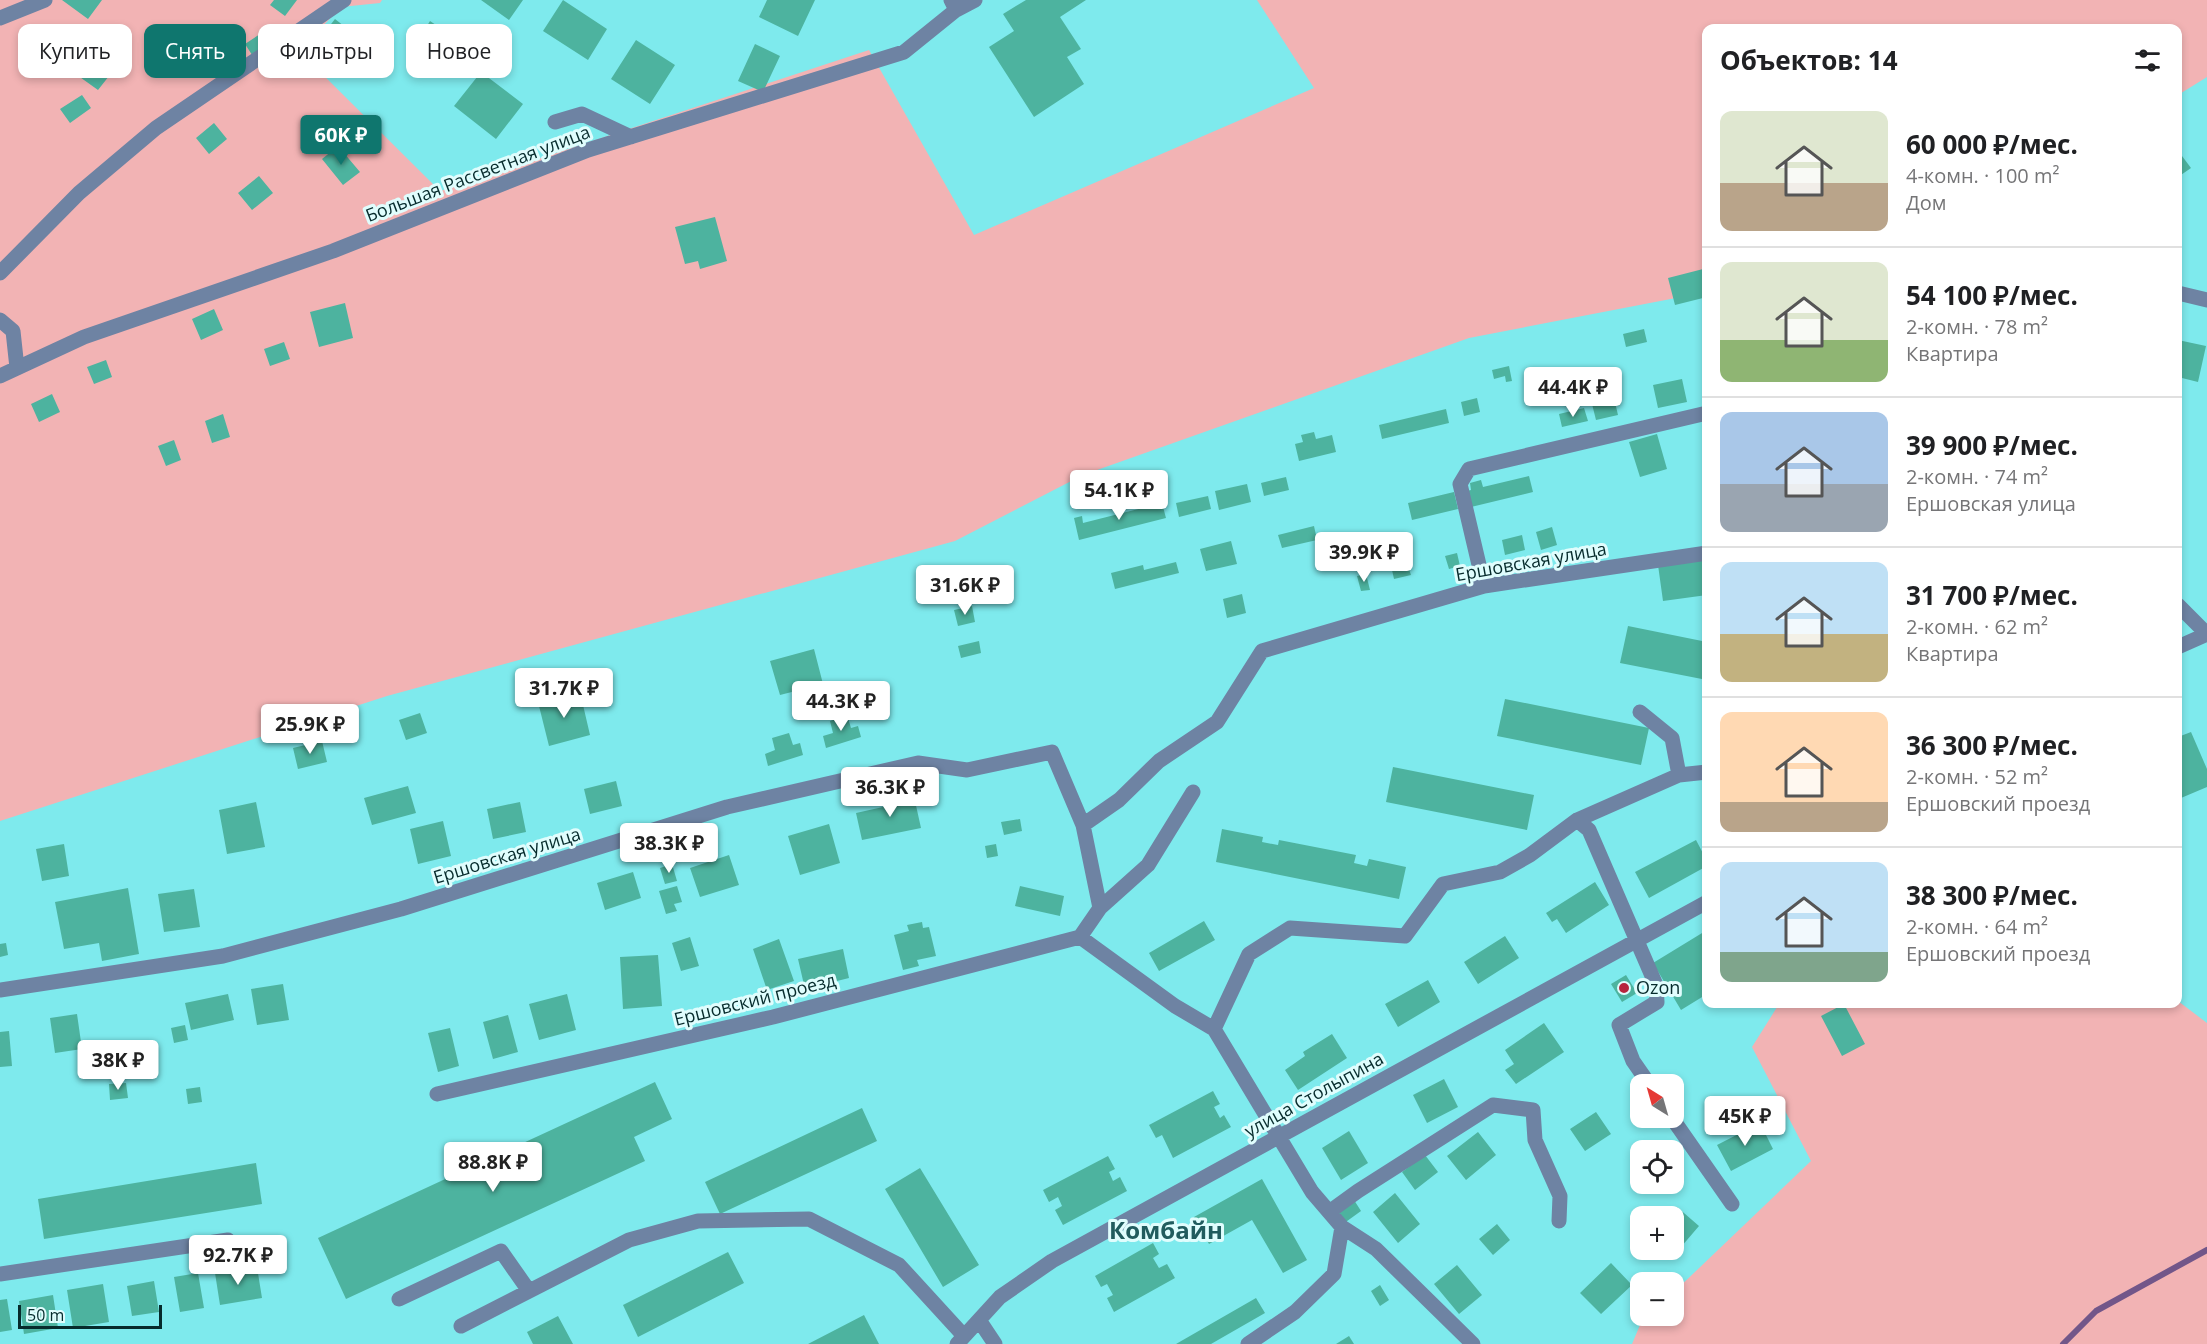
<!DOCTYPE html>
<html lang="ru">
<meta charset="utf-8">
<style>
:root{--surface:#fff;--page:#f6f6f6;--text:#202124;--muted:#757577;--line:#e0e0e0;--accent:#0f766e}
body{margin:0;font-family:"Open Sans",sans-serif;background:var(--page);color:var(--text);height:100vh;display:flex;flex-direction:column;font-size:22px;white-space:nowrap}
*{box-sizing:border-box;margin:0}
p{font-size:20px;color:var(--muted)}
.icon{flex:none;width:33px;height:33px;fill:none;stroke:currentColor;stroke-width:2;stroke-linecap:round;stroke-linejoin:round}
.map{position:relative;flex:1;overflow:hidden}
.details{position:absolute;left:1702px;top:24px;width:480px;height:984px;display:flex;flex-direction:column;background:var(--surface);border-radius:12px;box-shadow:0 3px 9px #0003}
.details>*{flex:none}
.hud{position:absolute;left:18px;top:24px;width:570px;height:54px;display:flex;gap:12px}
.needle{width:39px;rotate:323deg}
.tools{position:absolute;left:1630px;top:1074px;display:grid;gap:12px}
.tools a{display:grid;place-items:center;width:54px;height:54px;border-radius:12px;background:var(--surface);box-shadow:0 3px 9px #0003;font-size:30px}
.scale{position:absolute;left:18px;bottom:15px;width:144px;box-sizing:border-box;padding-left:6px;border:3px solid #062b2c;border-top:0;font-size:16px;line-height:21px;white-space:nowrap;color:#062b2c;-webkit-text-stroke:4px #e0fdfd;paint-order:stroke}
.price{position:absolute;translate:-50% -51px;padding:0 14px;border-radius:6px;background:#fff;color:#222;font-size:20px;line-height:39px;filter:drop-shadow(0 2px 3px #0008)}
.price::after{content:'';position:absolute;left:50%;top:36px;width:18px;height:14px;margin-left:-9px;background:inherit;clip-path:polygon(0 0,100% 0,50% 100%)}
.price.selected{background:var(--accent);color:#fff}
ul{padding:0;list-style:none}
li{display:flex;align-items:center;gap:18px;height:150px;padding:0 18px}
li+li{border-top:2px solid var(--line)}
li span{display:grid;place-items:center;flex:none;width:168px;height:120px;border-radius:12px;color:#555}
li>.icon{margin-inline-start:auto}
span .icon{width:72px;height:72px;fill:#fffc;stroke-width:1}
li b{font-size:26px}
h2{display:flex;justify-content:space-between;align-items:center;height:72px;padding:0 18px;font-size:26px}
.chip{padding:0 21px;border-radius:12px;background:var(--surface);box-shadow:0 3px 9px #0003;font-size:21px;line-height:54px}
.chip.selected{background:var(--accent);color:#fff}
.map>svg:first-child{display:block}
.green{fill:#f2b3b4}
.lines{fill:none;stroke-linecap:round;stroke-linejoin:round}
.stream{stroke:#725689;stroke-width:6}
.building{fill:#4db39f}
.minor{stroke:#6e83a3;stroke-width:15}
.poi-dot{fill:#b7253d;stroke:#e0fdfd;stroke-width:2}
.labels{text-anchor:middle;stroke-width:6;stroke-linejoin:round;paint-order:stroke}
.street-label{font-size:18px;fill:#062b2c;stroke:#e0fdfd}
.poi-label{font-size:18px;fill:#062b2c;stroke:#e0fdfd;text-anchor:start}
.district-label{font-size:24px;font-weight:bold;fill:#215c5e;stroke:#e0fdfd}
</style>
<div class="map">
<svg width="2207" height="1344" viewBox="0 0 2207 1344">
<rect width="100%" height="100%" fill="#7eeaed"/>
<path class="green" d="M 0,0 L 382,0 L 380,3 L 341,7 L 299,51 L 440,191 L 869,50 L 974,235 L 1314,88 L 1257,0 L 2207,0 L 2207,77 L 2178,95 L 2178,28 L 1707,28 L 1707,292 L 1469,338 L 1083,475 L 955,541 L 387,696 L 0,821 Z
M 2178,1001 L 2207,1023 L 2207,1344 L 1632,1344 L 1640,1325 L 1649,1316 L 1674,1316 L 1674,1292 L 1811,1161 L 1752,1047 L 1779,1004 L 2178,1004 Z"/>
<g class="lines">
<path class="stream" d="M 2063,1344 L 2096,1311 L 2207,1250"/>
</g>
<path class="building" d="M 62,0 L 102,0 L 88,19 Z
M 274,0 L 297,0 L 285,16 L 270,5 Z
M 481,0 L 523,0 L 509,20 Z
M 563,0 L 607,29 L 588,60 L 543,31 Z
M 767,0 L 815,0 L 798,36 L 759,17 Z
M 1026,0 L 1086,0 L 1060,17 L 1081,49 L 1067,57 L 1084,84 L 1034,117 L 989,47 L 1014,31 L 1003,14 Z
M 335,19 L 367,44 L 341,76 L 310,51 Z
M 430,21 L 451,35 L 437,57 L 416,44 Z
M 263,32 L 272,46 L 254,58 L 245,44 Z
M 636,40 L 675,65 L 650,104 L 611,79 Z
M 755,44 L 780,56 L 763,92 L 738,81 Z
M 92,55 L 113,71 L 98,90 L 77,75 Z
M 481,72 L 523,104 L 496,139 L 454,106 Z
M 82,95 L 91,108 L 70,123 L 60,109 Z
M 214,123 L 227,139 L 209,154 L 196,138 Z
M 338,146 L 360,172 L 343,185 L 322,159 Z
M 2179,152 L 2191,168 L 2178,177 L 2178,153 Z
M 259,176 L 273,193 L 252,210 L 238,193 Z
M 715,217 L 727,261 L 700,269 L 698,261 L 685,264 L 675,227 Z
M 1707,268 L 1707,297 L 1675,305 L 1668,278 Z
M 345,303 L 353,338 L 319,347 L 310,312 Z
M 214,309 L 223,330 L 201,340 L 192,319 Z
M 1644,329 L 1647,342 L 1626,347 L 1623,334 Z
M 2178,340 L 2206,346 L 2198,382 L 2178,377 Z
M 284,342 L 290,359 L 270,366 L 264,349 Z
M 106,360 L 112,377 L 94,384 L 87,367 Z
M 1509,366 L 1512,381 L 1506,382 L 1505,376 L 1494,379 L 1492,370 Z
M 1682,379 L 1687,402 L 1658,408 L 1653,385 Z
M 52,394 L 60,412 L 39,422 L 31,404 Z
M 1477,398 L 1480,412 L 1464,416 L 1461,402 Z
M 1614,398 L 1618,415 L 1596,420 L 1592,404 Z
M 1584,408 L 1588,421 L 1562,427 L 1559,414 Z
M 1446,409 L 1449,423 L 1382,439 L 1379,425 Z
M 223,414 L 230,437 L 212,443 L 205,421 Z
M 1314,432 L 1316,439 L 1332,435 L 1336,452 L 1299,461 L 1295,444 L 1303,442 L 1301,435 Z
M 1657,434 L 1667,469 L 1640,477 L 1629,442 Z
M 174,440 L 181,460 L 166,466 L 158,446 Z
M 1529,476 L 1533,492 L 1471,507 L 1467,491 L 1471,490 L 1470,483 L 1481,480 L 1483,487 Z
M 1286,477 L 1289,490 L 1264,496 L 1261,483 Z
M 1247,484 L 1251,502 L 1219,510 L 1215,491 Z
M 1454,492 L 1458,509 L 1412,520 L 1408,503 Z
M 1208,496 L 1211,509 L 1179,517 L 1176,503 Z
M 1162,503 L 1166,518 L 1079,540 L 1074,518 L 1082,516 L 1083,523 Z
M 1314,526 L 1317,540 L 1282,548 L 1278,535 Z
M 1552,527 L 1557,545 L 1541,550 L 1536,532 Z
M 1522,535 L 1525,550 L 1505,555 L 1502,540 Z
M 1231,541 L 1237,564 L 1206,571 L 1200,549 Z
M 1457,553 L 1460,566 L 1449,569 L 1445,556 Z
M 1707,559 L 1707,595 L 1663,601 L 1658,565 Z
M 1176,562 L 1179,573 L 1115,589 L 1111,573 L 1143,565 L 1144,570 Z
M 1408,566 L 1411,575 L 1394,579 L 1392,570 Z
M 1366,574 L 1370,590 L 1361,591 L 1357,576 Z
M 1242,594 L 1246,613 L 1227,618 L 1223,599 Z
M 972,606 L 975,622 L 958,626 L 954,610 Z
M 1628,626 L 1707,642 L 1707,680 L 1620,663 Z
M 979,641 L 981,653 L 961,658 L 958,646 Z
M 814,649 L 823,684 L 780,695 L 770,661 Z
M 580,692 L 590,735 L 549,746 L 538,702 Z
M 1505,699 L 1649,728 L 1641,765 L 1497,736 Z
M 420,713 L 427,733 L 406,740 L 399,720 Z
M 847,715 L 851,728 L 858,726 L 861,737 L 826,748 L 823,736 L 833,733 L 830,721 Z
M 2191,732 L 2207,769 L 2207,787 L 2181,798 L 2178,790 L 2178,737 Z
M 789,733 L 793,745 L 800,743 L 803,755 L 768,766 L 765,754 L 775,750 L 772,738 Z
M 322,741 L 327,762 L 298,769 L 293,748 Z
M 1393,767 L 1534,795 L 1527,830 L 1386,802 Z
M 616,781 L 622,806 L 590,814 L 584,789 Z
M 408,786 L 416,813 L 372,825 L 364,798 Z
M 913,792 L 921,828 L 862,840 L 856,813 L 892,805 L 890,796 Z
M 256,802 L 265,847 L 227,854 L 219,810 Z
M 520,802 L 526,832 L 493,839 L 487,809 Z
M 1020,819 L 1022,831 L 1004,835 L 1001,822 Z
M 443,821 L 451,856 L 418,864 L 410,829 Z
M 829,824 L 840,863 L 800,875 L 788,836 Z
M 1222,829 L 1263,837 L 1262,842 L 1278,845 L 1279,840 L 1356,855 L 1354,863 L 1367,866 L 1369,859 L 1406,867 L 1399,899 L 1216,862 Z
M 1696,840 L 1707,861 L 1707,866 L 1649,898 L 1635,872 Z
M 64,844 L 69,876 L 42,881 L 36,849 Z
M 996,844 L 998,856 L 987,858 L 985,846 Z
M 729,855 L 739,885 L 700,897 L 690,868 Z
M 672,864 L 677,881 L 665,884 L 660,868 Z
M 633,872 L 641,898 L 605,910 L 597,883 Z
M 1595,882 L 1609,905 L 1566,933 L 1557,919 L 1552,922 L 1546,913 Z
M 677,886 L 682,902 L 674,904 L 677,911 L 666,914 L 659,891 Z
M 1020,886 L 1064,896 L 1060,916 L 1015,906 Z
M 128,888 L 139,954 L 102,961 L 99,943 L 64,949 L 55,902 Z
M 194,889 L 200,927 L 164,932 L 158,894 Z
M 1204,921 L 1215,940 L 1159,971 L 1149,953 Z
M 922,922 L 923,928 L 929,927 L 936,956 L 917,960 L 919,966 L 903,970 L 894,935 L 909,931 L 907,925 Z
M 1707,930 L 1707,994 L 1681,1010 L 1653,963 Z
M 1505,936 L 1519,958 L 1478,984 L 1464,962 Z
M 690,937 L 699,966 L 681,971 L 672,943 Z
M 779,939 L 794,981 L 767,990 L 753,949 Z
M 6,943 L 8,955 L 0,957 L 0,944 Z
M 843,949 L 849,978 L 805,989 L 798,959 Z
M 658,955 L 662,1006 L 623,1009 L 620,957 Z
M 1626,975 L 1637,993 L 1622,1002 L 1611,984 Z
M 1428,980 L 1440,1002 L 1398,1027 L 1385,1004 Z
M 283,984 L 289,1020 L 257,1025 L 251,989 Z
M 228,994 L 234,1020 L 191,1030 L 185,1003 Z
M 567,994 L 576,1030 L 539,1040 L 529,1004 Z
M 1844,1004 L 1865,1044 L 1842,1056 L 1821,1016 Z
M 77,1014 L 82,1049 L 55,1053 L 50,1018 Z
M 508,1015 L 518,1052 L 493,1059 L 483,1022 Z
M 1544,1023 L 1564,1052 L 1516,1084 L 1505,1070 L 1514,1064 L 1505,1050 Z
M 185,1025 L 188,1040 L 174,1043 L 171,1028 Z
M 450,1028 L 459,1066 L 438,1072 L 428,1033 Z
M 9,1031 L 12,1066 L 0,1067 L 0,1032 Z
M 1332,1034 L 1347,1058 L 1298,1090 L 1285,1070 L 1305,1056 L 1303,1052 Z
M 1444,1079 L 1458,1107 L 1427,1123 L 1413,1095 Z
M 655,1082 L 672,1119 L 634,1137 L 645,1161 L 346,1299 L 318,1238 Z
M 126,1083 L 128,1098 L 110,1100 L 109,1084 Z
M 200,1087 L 202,1102 L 188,1104 L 186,1089 Z
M 1213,1091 L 1220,1104 L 1214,1107 L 1220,1118 L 1224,1115 L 1231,1127 L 1173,1158 L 1162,1135 L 1156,1138 L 1149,1125 Z
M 862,1108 L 877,1141 L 720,1214 L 705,1182 Z
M 1596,1112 L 1611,1134 L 1585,1151 L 1570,1129 Z
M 1760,1123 L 1773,1149 L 1731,1171 L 1717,1145 Z
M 1349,1131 L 1368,1163 L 1341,1180 L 1322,1148 Z
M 1478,1132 L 1496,1155 L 1466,1180 L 1447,1156 Z
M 1425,1155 L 1438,1172 L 1415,1190 L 1402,1172 Z
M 1108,1156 L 1115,1169 L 1109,1172 L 1113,1181 L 1120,1177 L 1127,1191 L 1063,1225 L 1055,1210 L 1062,1206 L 1058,1197 L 1049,1202 L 1043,1190 Z
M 256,1163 L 262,1204 L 44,1239 L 38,1199 Z
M 920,1168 L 979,1265 L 943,1287 L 885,1189 Z
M 1262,1179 L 1307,1260 L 1283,1273 L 1252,1220 L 1209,1244 L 1194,1217 Z
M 1395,1193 L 1420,1224 L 1398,1243 L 1373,1212 Z
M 1354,1200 L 1361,1211 L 1343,1224 L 1336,1214 Z
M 1677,1207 L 1699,1226 L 1675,1254 L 1670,1250 L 1674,1250 L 1674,1216 L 1668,1216 Z
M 1497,1224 L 1510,1240 L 1493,1255 L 1479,1239 Z
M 1153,1243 L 1159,1254 L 1153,1258 L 1159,1268 L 1167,1264 L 1175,1278 L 1114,1312 L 1107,1298 L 1113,1295 L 1107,1284 L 1101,1287 L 1095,1276 Z
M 728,1252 L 744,1283 L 638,1337 L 623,1305 Z
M 1611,1263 L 1632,1285 L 1601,1314 L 1580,1293 Z
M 1457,1265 L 1482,1295 L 1459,1314 L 1434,1284 Z
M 257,1267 L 262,1298 L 220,1305 L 215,1273 Z
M 198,1273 L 204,1308 L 180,1312 L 174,1277 Z
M 154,1281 L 159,1312 L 132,1316 L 127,1286 Z
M 103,1284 L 109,1322 L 73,1328 L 67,1290 Z
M 1380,1285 L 1389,1300 L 1380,1306 L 1371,1291 Z
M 53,1295 L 58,1328 L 24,1334 L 19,1301 Z
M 1256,1298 L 1265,1313 L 1211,1344 L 1176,1344 Z
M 7,1299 L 12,1330 L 0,1332 L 0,1300 Z
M 864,1315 L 879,1344 L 808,1344 Z
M 558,1316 L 573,1344 L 533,1344 L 527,1332 Z
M 1349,1336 L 1354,1344 L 1336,1344 Z"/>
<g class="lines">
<path class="minor" d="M 956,10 L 975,0
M 0,18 L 45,0
M 555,122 L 582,114 L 631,137
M 0,273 L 79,193 L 156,128 L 344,0
M 2178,293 L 2207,300
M 0,320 L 13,331 L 17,368
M 0,376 L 84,337 L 333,251 L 588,150 L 904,52 L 956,10 L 951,0
M 1484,586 L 1460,484 L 1469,469 L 1707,413
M 2178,605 L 2207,634
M 2178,647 L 2207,634
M 1640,712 L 1672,738 L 1679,775
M 1577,820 L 1589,830 L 1656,985 L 1657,1002 L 1619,1025 L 1633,1061 L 1649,1084
M 1100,908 L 1148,865 L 1193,792
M 1080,937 L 1100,908 L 1083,825 L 1119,800 L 1159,761 L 1217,722 L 1262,651 L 1484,586 L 1707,553
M 1080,937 L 1175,1006 L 1214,1029 L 1312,1192 L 1342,1227 L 1376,1249 L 1473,1344
M 0,990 L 223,956 L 401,909 L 727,807 L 918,763 L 967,770 L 1052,752 L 1083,825
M 1214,1029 L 1249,954 L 1290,928 L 1405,936 L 1443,884 L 1500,872 L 1530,855 L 1577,820 L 1679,775 L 1707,772
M 437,1094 L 773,1017 L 1080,937
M 1672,1118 L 1732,1204
M 1329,1212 L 1358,1191 L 1493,1105 L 1533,1110 L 1535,1140 L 1560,1196 L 1559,1221
M 0,1274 L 228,1240
M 399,1299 L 501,1251 L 529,1291
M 979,1320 L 995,1344
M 461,1326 L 629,1240 L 698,1221 L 809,1219 L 899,1265 L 964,1336
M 957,1344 L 1000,1297 L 1052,1261 L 1707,902
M 1248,1344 L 1295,1312 L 1334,1274 L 1342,1227"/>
</g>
<circle class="poi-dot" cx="1624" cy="988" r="6"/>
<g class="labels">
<g class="street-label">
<text transform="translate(478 174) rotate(-21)" y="6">Большая Рассветная улица</text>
<text transform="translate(1531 562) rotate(-10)" y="6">Ершовская улица</text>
<text transform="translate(507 856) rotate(-17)" y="6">Ершовская улица</text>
<text transform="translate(755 1000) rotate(-14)" y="6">Ершовский проезд</text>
<text transform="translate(1314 1095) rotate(-29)" y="6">улица Столыпина</text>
</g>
<g class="poi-label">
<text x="1636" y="994">Ozon</text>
</g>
<g class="district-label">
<text x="1166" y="1239">Комбайн</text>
</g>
</g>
</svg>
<div class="tools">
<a><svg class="needle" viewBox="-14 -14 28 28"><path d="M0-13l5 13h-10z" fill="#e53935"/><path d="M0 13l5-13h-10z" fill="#757577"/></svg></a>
<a><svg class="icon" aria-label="locate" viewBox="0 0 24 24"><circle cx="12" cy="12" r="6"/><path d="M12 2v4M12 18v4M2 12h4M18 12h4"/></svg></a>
<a>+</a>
<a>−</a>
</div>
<div class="scale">50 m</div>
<b class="price selected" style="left:341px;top:166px">60K ₽</b>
<b class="price" style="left:1573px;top:418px">44.4K ₽</b>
<b class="price" style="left:1119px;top:521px">54.1K ₽</b>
<b class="price" style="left:1364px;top:583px">39.9K ₽</b>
<b class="price" style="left:965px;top:616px">31.6K ₽</b>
<b class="price" style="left:564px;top:719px">31.7K ₽</b>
<b class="price" style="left:841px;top:732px">44.3K ₽</b>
<b class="price" style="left:310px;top:755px">25.9K ₽</b>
<b class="price" style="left:890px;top:818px">36.3K ₽</b>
<b class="price" style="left:669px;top:874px">38.3K ₽</b>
<b class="price" style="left:118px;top:1091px">38K ₽</b>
<b class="price" style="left:1745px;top:1147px">45K ₽</b>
<b class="price" style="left:493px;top:1193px">88.8K ₽</b>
<b class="price" style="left:238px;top:1286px">92.7K ₽</b>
<div class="hud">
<a class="chip">Купить</a>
<a class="chip selected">Снять</a>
<a class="chip">Фильтры</a>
<a class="chip">Новое</a>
</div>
<section class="details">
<h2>Объектов: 14<svg class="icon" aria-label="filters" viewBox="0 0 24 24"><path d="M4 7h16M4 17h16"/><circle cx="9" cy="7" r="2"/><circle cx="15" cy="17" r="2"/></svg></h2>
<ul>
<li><span style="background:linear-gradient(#dfe7d0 60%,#b9a48a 0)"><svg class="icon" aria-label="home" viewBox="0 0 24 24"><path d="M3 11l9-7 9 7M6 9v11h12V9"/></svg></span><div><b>60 000 ₽/мес.</b><p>4-комн. · 100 m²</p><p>Дом</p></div></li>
<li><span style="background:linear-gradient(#dfe7d0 65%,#8fb573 0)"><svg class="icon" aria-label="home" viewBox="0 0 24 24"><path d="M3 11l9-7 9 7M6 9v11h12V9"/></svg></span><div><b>54 100 ₽/мес.</b><p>2-комн. · 78 m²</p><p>Квартира</p></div></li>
<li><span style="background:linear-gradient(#a9c7e8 60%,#9aa5b1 0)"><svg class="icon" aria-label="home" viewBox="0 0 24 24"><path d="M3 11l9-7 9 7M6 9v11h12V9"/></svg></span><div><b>39 900 ₽/мес.</b><p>2-комн. · 74 m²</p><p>Ершовская улица</p></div></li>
<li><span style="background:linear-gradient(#bfe0f5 60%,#c2b280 0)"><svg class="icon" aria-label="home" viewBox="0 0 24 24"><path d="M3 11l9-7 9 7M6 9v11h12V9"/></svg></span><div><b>31 700 ₽/мес.</b><p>2-комн. · 62 m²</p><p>Квартира</p></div></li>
<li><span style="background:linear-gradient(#ffd9b3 75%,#b9a48a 0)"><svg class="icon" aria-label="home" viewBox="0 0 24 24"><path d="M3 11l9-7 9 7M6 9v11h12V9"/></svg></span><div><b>36 300 ₽/мес.</b><p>2-комн. · 52 m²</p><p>Ершовский проезд</p></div></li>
<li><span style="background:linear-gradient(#bfe0f5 75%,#7fa58c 0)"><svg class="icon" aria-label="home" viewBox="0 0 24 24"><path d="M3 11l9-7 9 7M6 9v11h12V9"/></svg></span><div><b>38 300 ₽/мес.</b><p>2-комн. · 64 m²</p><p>Ершовский проезд</p></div></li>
</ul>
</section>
</div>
